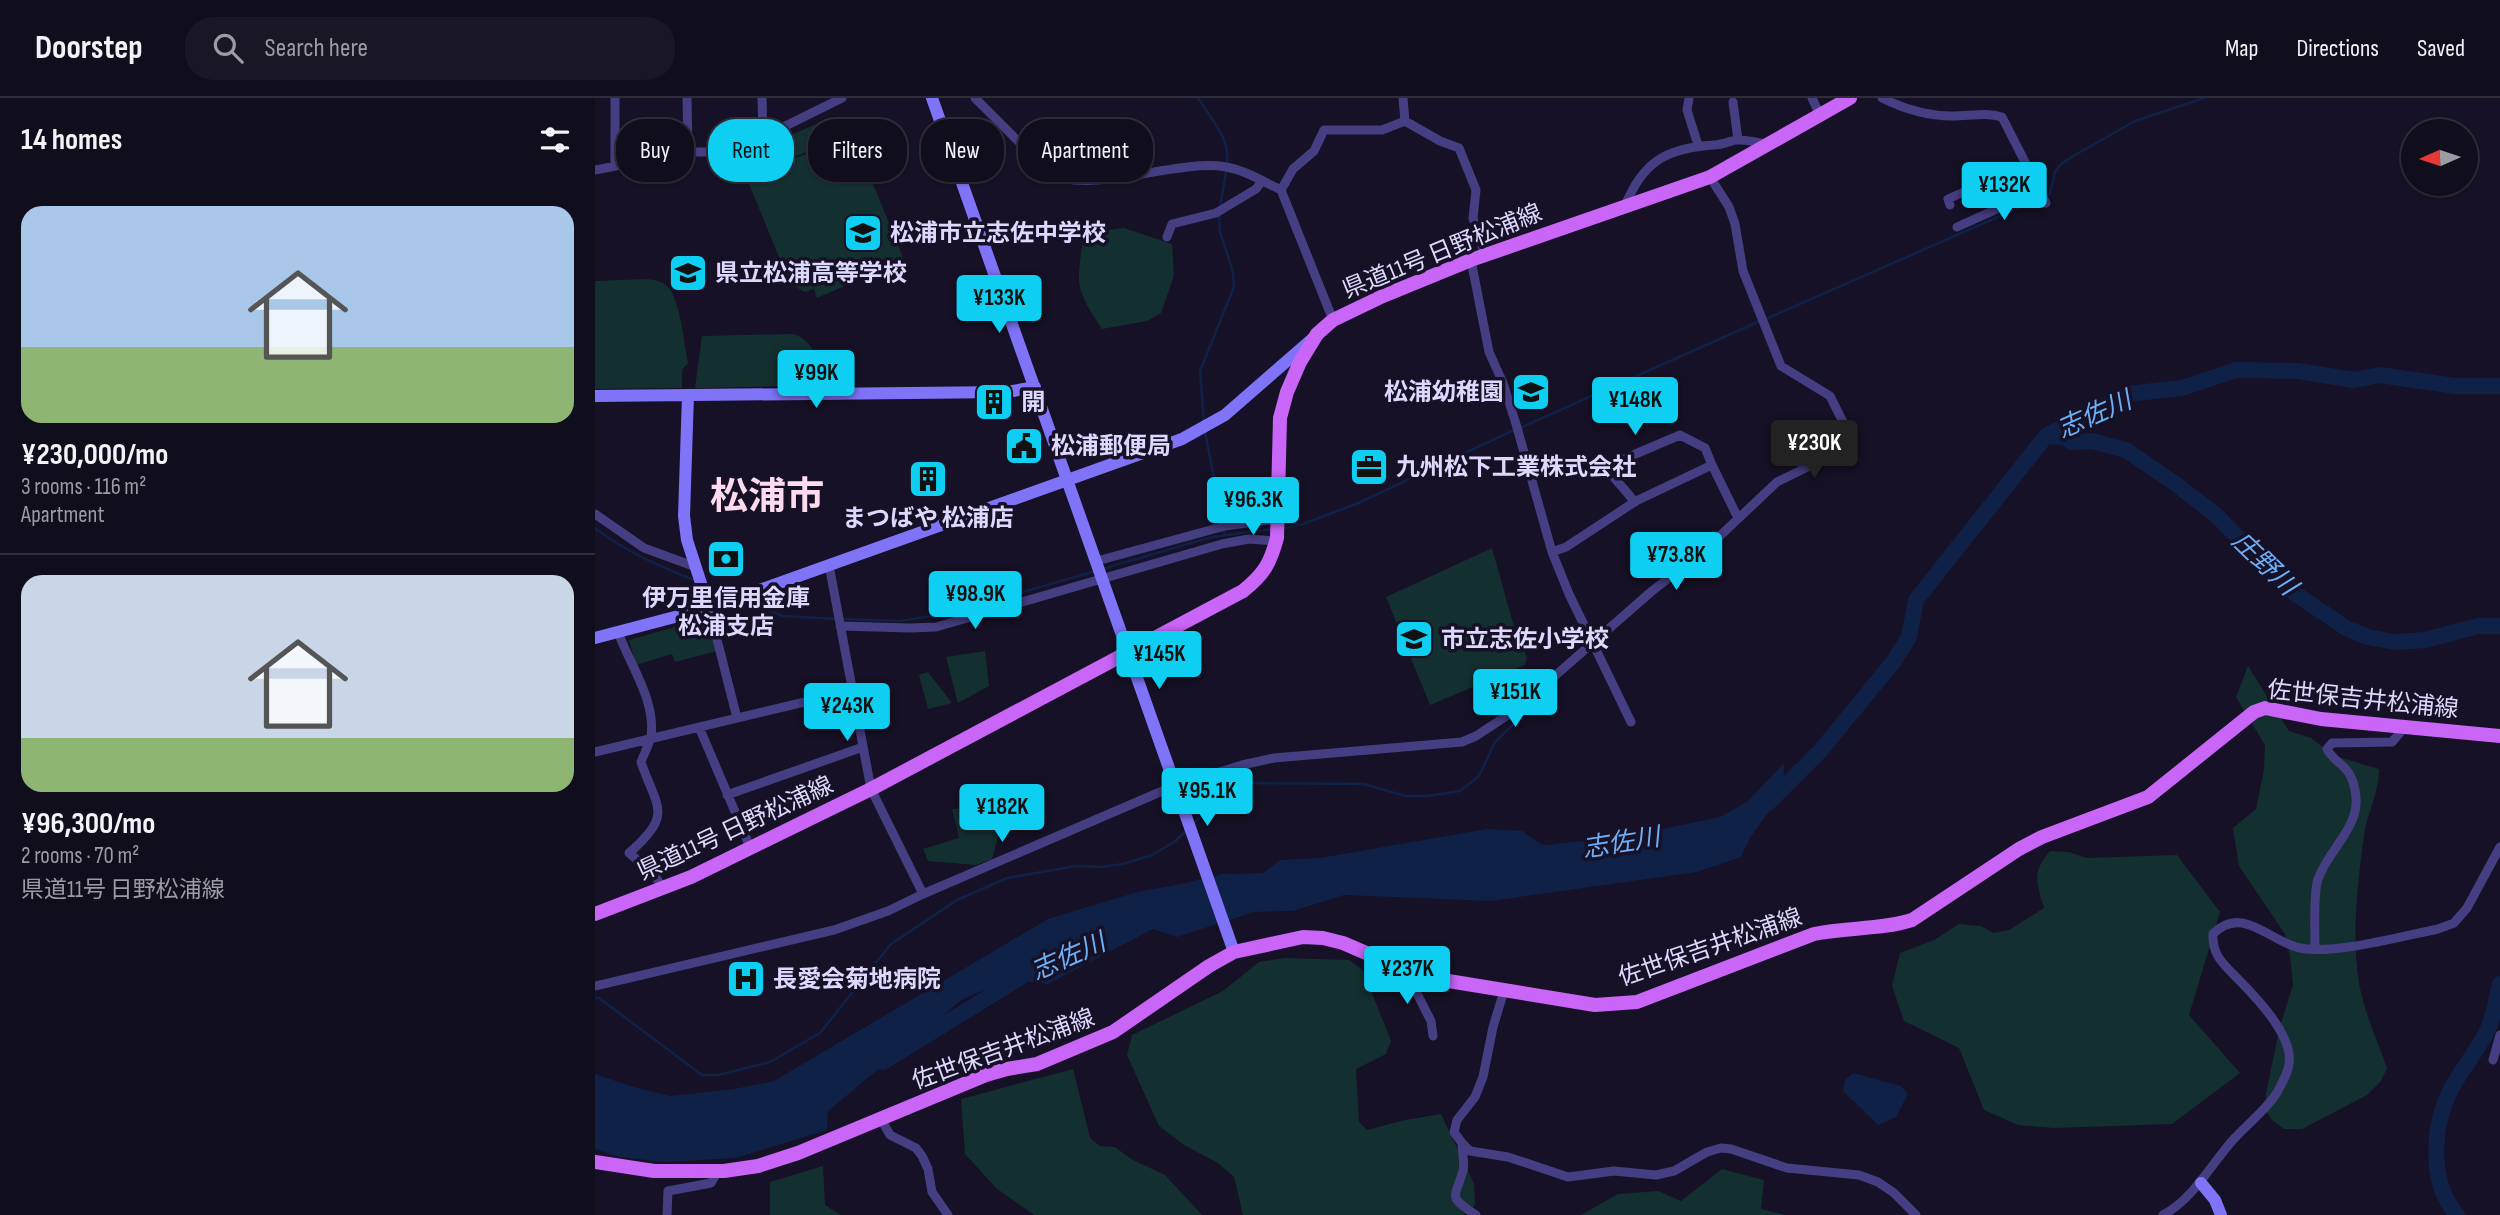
<!DOCTYPE html>
<meta charset="utf-8">
<style>
:root{--surface:#100d1c;--page:#191625;--text:#f1f3f6;--muted:#9c9ca3;--line:#302d3b;--accent:#0ecef2}
body{margin:0;font-family:"Sofia Sans Condensed","Noto Sans JP",sans-serif;background:var(--page);color:var(--text);height:100vh;display:flex;flex-direction:column;font-size:26px;white-space:nowrap}
*{box-sizing:border-box;margin:0}
p{font-size:23px;color:var(--muted)}
.icon{flex:none;width:38px;height:38px;fill:none;stroke:currentColor;stroke-width:2;stroke-linecap:round;stroke-linejoin:round}
.map{position:relative;flex:1;overflow:hidden}
.side{display:flex;flex-direction:column;background:var(--surface);width:595px}
.side>*{flex:none}
.banner{position:absolute;left:21px;top:21px;width:665px;height:63px;display:flex;gap:14px}
.needle{width:46px;rotate:267deg}
.buttons{position:absolute;left:1806px;top:21px;display:grid;gap:14px}
.buttons a{display:grid;place-items:center;width:77px;height:77px;border-radius:50%;background:var(--surface);box-shadow:0 2px 5px #0004,0 0 0 2px var(--line);font-size:35px}
.price{position:absolute;translate:-50% -60px;padding:0 16px;border-radius:7px;background:var(--accent);color:#111;font-size:23px;line-height:46px;filter:drop-shadow(0 2px 4px #0008)}
.price::after{content:'';position:absolute;left:50%;top:42px;width:21px;height:16px;margin-left:-10px;background:inherit;clip-path:polygon(0 0,100% 0,50% 100%)}
.price.active{background:#222;color:#fff}
ul{padding:0;list-style:none}
li{display:grid;align-content:center;gap:14px;height:371px;padding:0 21px}
li+li{border-top:2px solid var(--line)}
li span{display:grid;place-items:center;height:217px;border-radius:21px;color:#555}
li>.icon{margin-inline-start:auto}
span .icon{width:126px;height:126px;fill:#fffc;stroke-width:1}
li b{font-size:30px}
h2{display:flex;justify-content:space-between;align-items:center;height:84px;padding:0 21px;font-size:30px}
.chip{padding:0 24px;border-radius:28px;background:var(--surface);box-shadow:0 2px 5px #0004,0 0 0 2px var(--line);font-size:24px;line-height:63px}
.chip.active{background:var(--accent);color:#111}
header{display:flex;align-items:center;gap:42px;box-sizing:border-box;height:98px;padding:0 35px;background:var(--surface);border-bottom:2px solid var(--line)}
header strong{font-size:33px}
nav{display:flex;gap:38px;margin-inline-start:auto;font-size:24px}
.search{width:490px;height:63px;background:var(--page);display:flex;align-items:center;gap:18px;box-sizing:border-box;padding:0 24px;border-radius:28px;color:var(--muted);font-size:26px}
main{display:flex;flex:1;min-height:0}
.map>svg:first-child{display:block}
.green{fill:#142f30}
.water{fill:#0f2147}
.lines{fill:none;stroke-linecap:round;stroke-linejoin:round}
.stream{stroke:#0f2147;stroke-width:2.5}
.river{stroke:#0f2147;stroke-width:16}
.street{stroke:#453e82;stroke-width:9}
.secondary{stroke:#7f74f8;stroke-width:12}
.primary{stroke:#c965f7;stroke-width:14}
.labels{text-anchor:middle;stroke-width:7;stroke-linejoin:round;paint-order:stroke}
.poi-label{font-size:24px;font-weight:bold;fill:#ded8fd;stroke:#161126;text-anchor:start}
.street-label{font-size:24px;fill:#ded8fd;stroke:#161126}
.water-label{font-size:26px;font-style:italic;fill:#6caff7;stroke:#161126}
.town-label{font-size:38px;font-weight:bold;fill:#fddaee;stroke:#161126}
</style>
<header>
<strong>Doorstep</strong>
<div class="search"><svg class="icon" aria-label="search" viewBox="0 0 24 24"><circle cx="10" cy="10" r="6"/><path d="M15 15l6 6"/></svg>Search here</div>
<nav><a>Map</a><a>Directions</a><a>Saved</a></nav>
</header>
<main>
<section class="side">
<h2>14 homes<svg class="icon" aria-label="filters" viewBox="0 0 24 24"><path d="M4 7h16M4 17h16"/><circle cx="9" cy="7" r="2"/><circle cx="15" cy="17" r="2"/></svg></h2>
<ul>
<li><span style="background:linear-gradient(#a9c7e8 65%,#8fb573 0)"><svg class="icon" aria-label="home" viewBox="0 0 24 24"><path d="M3 11l9-7 9 7M6 9v11h12V9"/></svg></span><div><b>¥230,000/mo</b><p>3 rooms · 116 m²</p><p>Apartment</p></div></li>
<li><span style="background:linear-gradient(#c9d6e8 75%,#8fb573 0)"><svg class="icon" aria-label="home" viewBox="0 0 24 24"><path d="M3 11l9-7 9 7M6 9v11h12V9"/></svg></span><div><b>¥96,300/mo</b><p>2 rooms · 70 m²</p><p>県道11号 日野松浦線</p></div></li>
</ul>
</section>
<div class="map">
<svg width="1905" height="1117" viewBox="0 0 1905 1117">
<rect width="100%" height="100%" fill="#161126"/>
<path class="green" d="M 232,21 L 240,42 L 202,58 L 194,38 Z
M 243,42 L 250,55 L 263,49 L 309,162 L 222,200 L 219,191 L 210,194 L 195,186 L 150,76 L 151,63 L 192,44 L 199,61 Z
M 529,130 L 577,146 L 579,178 L 566,215 L 552,223 L 507,231 C 478,187 482,186 489,135 Z
M 52,181 C 60,182 67,183 73,189 C 86,204 89,246 93,265 L 87,272 L 87,290 L 0,291 L 0,183 Z
M 196,236 C 219,239 226,269 233,287 L 100,290 L 107,238 Z
M 897,450 L 917,522 L 932,560 L 930,567 L 835,607 L 791,499 Z
M 112,520 L 122,553 L 80,564 L 77,556 L 41,567 L 34,542 Z
M 390,553 L 394,588 L 363,605 L 351,559 Z
M 1653,568 L 1694,633 L 1716,640 L 1740,658 L 1784,671 C 1784,695 1772,715 1769,738 C 1762,786 1755,852 1767,899 C 1773,923 1784,947 1792,970 L 1786,983 L 1772,997 L 1707,1031 L 1689,1031 L 1677,1022 L 1671,1013 L 1671,995 L 1685,928 L 1698,887 L 1695,858 L 1690,836 L 1644,768 L 1638,730 L 1661,711 L 1669,672 L 1670,647 L 1641,599 Z
M 333,574 L 357,605 L 333,611 L 324,577 Z
M 377,709 L 383,727 L 404,718 L 407,724 L 397,761 L 381,767 L 333,763 L 328,751 L 364,740 L 357,711 Z
M 1455,753 L 1474,754 L 1492,760 L 1582,757 L 1625,814 L 1594,917 L 1645,975 L 1577,1026 L 1460,1030 L 1423,1027 L 1389,1012 L 1364,950 L 1309,923 L 1297,888 L 1305,855 L 1339,842 L 1364,826 L 1386,828 L 1398,835 L 1414,832 L 1449,810 C 1442,785 1436,775 1455,753 Z
M 690,860 L 754,862 L 768,872 L 796,943 L 791,956 L 761,971 L 764,1024 L 772,1032 L 810,1022 L 846,1016 L 879,1086 L 880,1107 L 869,1117 L 648,1117 L 639,1079 L 623,1065 L 589,1047 L 564,1028 L 532,957 L 537,937 L 628,893 L 664,864 Z
M 478,971 L 495,1040 L 505,1048 L 520,1049 L 536,1061 L 570,1077 L 607,1117 L 439,1117 L 401,1090 L 370,1056 L 366,1001 Z
M 228,1068 L 230,1107 L 246,1117 L 175,1117 L 175,1084 Z
M 1127,1071 L 1169,1082 L 1166,1111 L 1190,1117 L 986,1117 L 1023,1096 L 1063,1093 L 1086,1103 Z"/>
<path class="water" d="M 917,579 L 923,595 L 895,607 L 888,591 Z
M 1189,665 L 1188,695 L 1156,738 L 1146,759 L 1102,774 L 896,803 L 749,797 L 698,813 L 659,814 L 582,839 L 558,831 L 453,886 L 415,881 L 368,901 L 233,1013 L 232,1032 L 141,1060 L 70,1064 L 24,1059 L 0,1051 L 0,976 L 42,990 L 75,998 L 139,991 L 179,983 L 453,821 L 542,794 L 586,786 L 628,776 L 668,775 L 685,762 L 725,760 L 892,731 L 927,733 L 944,745 L 980,758 L 1023,752 L 1092,737 L 1152,704 Z
M 1258,975 L 1306,988 L 1313,996 L 1301,1019 L 1283,1027 L 1248,993 L 1250,982 Z"/>
<g class="lines">
<path class="stream" d="M 603,0 C 639,53 636,47 625,109
M 1171,221 L 1455,96 L 1460,74 L 1465,67 L 1478,58 L 1540,23 L 1609,0
M 609,324 L 605,273 L 639,189 L 638,174 L 625,134 L 624,116
M 925,330 L 1165,223
M 610,334 L 630,437
M 0,430 C 31,454 65,468 101,483
M 687,431 L 708,426 L 761,406 L 919,332
M 507,471 L 617,439 L 677,431
M 111,487 L 137,498
M 149,503 L 188,518 L 241,521
M 248,521 L 304,523 L 351,516 L 501,473
M 598,726 L 633,691 L 654,685 L 769,686 L 810,698 L 833,698 L 865,693 L 884,678 L 900,644 L 931,614
M 0,900 L 4,900 L 107,977 L 123,977 L 175,964 L 225,935 L 296,846 L 362,802 L 412,780 L 481,768 L 506,769 L 528,766 L 557,757 L 579,744 L 591,733"/>
<path class="river" d="M 1451,338 L 1469,339 L 1477,344 L 1497,343 L 1531,352 L 1582,387 L 1621,417 L 1692,490 L 1751,530 L 1773,539 L 1800,544 L 1830,542 L 1883,528 L 1905,528
M 1173,705 L 1226,652 L 1299,563 L 1314,539 L 1321,502 L 1451,338 L 1532,296 L 1587,290 L 1641,272 L 1703,273 L 1759,282 L 1785,277 L 1860,288 L 1905,288
M 946,756 L 1043,744 L 1121,728
M 288,964 L 439,871
M 1862,1117 C 1833,1083 1837,1028 1857,989 C 1868,970 1882,953 1892,933 C 1899,919 1901,902 1905,886"/>
<path class="street" d="M 20,0 L 20,68
M 92,0 L 93,54
M 167,0 L 168,40
M 380,0 L 455,75 C 493,98 583,60 631,69 C 650,72 669,84 686,92
M 808,0 L 810,23
M 1094,0 L 1092,12 L 1103,47
M 1217,0 L 1225,17
M 1287,0 C 1309,11 1333,18 1357,18 C 1375,18 1391,14 1407,19 L 1451,105
M 1138,4 L 1143,42
M 0,72 L 93,54 L 138,54 L 247,0
M 1355,107 L 1353,101 L 1431,66
M 1030,108 C 1048,63 1072,50 1119,47 C 1126,47 1133,44 1140,42 C 1150,41 1163,45 1173,46
M 1362,129 L 1444,92
M 572,139 L 577,126 L 621,115 L 661,91 L 667,83
M 876,162 L 894,254 L 908,285 L 921,326 L 957,454 L 974,496 L 1036,624
M 738,222 L 686,92 L 698,71 L 719,53 L 729,32 L 787,32 L 810,23 L 845,43 L 864,50 L 881,92 L 878,120 L 890,157
M 1040,404 L 1010,369 L 1085,337 L 1110,350 L 1117,367
M 0,416 L 49,450 L 101,469
M 957,454 L 971,449 L 1041,403 L 1117,367 L 1143,420
M 502,463 L 630,428 L 683,421
M 234,467 L 276,691 L 328,796 L 579,688 L 647,667 L 679,660 L 867,644 L 881,638 L 922,611 L 1057,493 L 1110,452 L 1182,384 L 1241,355 L 1247,349 L 1248,324 L 1235,298 L 1186,268 L 1148,173 L 1140,126 L 1134,109 L 1115,79
M 114,510 L 142,620
M 245,528 L 315,530 L 341,529 L 627,446 L 654,441 L 681,443
M 23,534 C 35,567 61,603 56,638 C 54,647 49,656 46,664 C 62,711 79,716 34,755 L 59,776 L 68,791
M 104,629 L 155,749
M 0,654 L 256,593
M 132,697 L 268,649
M 1720,851 C 1720,834 1718,796 1723,781 C 1737,743 1775,725 1756,679 C 1751,667 1738,663 1732,651 L 1737,645 L 1797,644 L 1809,630
M 810,872 L 836,923 L 838,938
M 0,888 L 239,832 L 293,813 L 328,796
M 909,893 L 898,929 L 888,979 L 880,999 L 862,1022 L 859,1034 L 867,1045 L 875,1053 L 913,1059 L 973,1079 L 1019,1073 L 1061,1077 L 1079,1073 L 1112,1054 L 1126,1050 L 1136,1051 L 1192,1070 L 1264,1077 L 1283,1084 L 1299,1095 L 1321,1117
M 1898,962 L 1905,937
M 286,1021 L 295,1037 L 321,1050 L 327,1058 L 333,1071 L 337,1094 L 353,1117
M 867,1045 C 867,1054 870,1065 868,1073 C 859,1102 853,1098 881,1117
M 72,1117 L 73,1093 L 116,1085 L 123,1073
M 1568,1117 C 1598,1101 1615,1068 1637,1043 C 1651,1027 1670,1013 1681,996 C 1686,987 1693,976 1694,966 C 1699,937 1658,896 1639,877 C 1626,864 1617,855 1618,836 C 1647,806 1675,844 1705,850 C 1739,857 1807,838 1843,831 L 1859,825 L 1872,810 L 1905,749"/>
<path class="secondary" d="M 337,0 L 639,854
M 93,297 L 89,418 L 92,442 L 114,510
M 0,298 L 412,294 L 440,289
M 0,540 L 114,510 L 587,341 L 630,317 L 716,242
M 1606,1085 L 1620,1102 L 1626,1117"/>
<path class="primary" d="M 0,816 L 96,779 L 276,691 L 648,493 C 669,476 675,466 682,440 L 685,320 L 692,294 L 705,264 L 722,236 L 738,222 L 788,198 L 876,162 L 1115,79 L 1255,0
M 0,1064 L 59,1073 L 129,1073 L 163,1068 L 203,1055 L 391,977 L 412,971 L 442,966 L 518,934 L 614,868 L 639,854 L 708,839 L 728,840 L 748,845 L 806,870 L 835,880 L 1000,907 L 1042,904 L 1219,836 C 1251,829 1286,832 1317,822 L 1424,751 L 1447,739 L 1553,699 L 1659,614 L 1670,610 L 1726,621 L 1905,638"/>
</g>
<defs>
<g id="school-square" transform="scale(2.0125)"><rect x="-9" y="-9" width="18" height="18" rx="4" fill="#0ecef2" stroke="#161126"/><path d="M0-5L7-2L0 1L-7-2ZM-4 1L0 2.5L4 1V4Q0 6-4 4Z" fill="#111"/></g>
<g id="building-square" transform="scale(2.0125)"><rect x="-9" y="-9" width="18" height="18" rx="4" fill="#0ecef2" stroke="#161126"/><path d="M-4-6H4V6H1V3H-1V6H-4ZM-2.5-4.3h1.7v1.8h-1.7ZM.8-4.3h1.7v1.8H.8ZM-2.5-1h1.7V.8h-1.7ZM.8-1h1.7V.8H.8Z" fill="#111"/></g>
<g id="civic-square" transform="scale(2.0125)"><rect x="-9" y="-9" width="18" height="18" rx="4" fill="#0ecef2" stroke="#161126"/><path d="M-.6-6.5H3V-4.5H.6V-3L4-1V1h2V6H-6V1h2V-1L-.6-3ZM-1.2 2.5V6h2.4V2.5Z" fill="#111"/></g>
<g id="office-square" transform="scale(2.0125)"><rect x="-9" y="-9" width="18" height="18" rx="4" fill="#0ecef2" stroke="#161126"/><path d="M-6-3h4V-5.5h4V-3h4V5H-6ZM-1-4.5V-3h2v-1.5ZM-6 0V1H6V0Z" fill="#111"/></g>
<g id="bank-square" transform="scale(2.0125)"><rect x="-9" y="-9" width="18" height="18" rx="4" fill="#0ecef2" stroke="#161126"/><path d="M-6-4H6V4H-6ZM0-2.3a2.3 2.3 0 1 0 0 4.6a2.3 2.3 0 1 0 0-4.6Z" fill="#111"/></g>
<g id="hospital-square" transform="scale(2.0125)"><rect x="-9" y="-9" width="18" height="18" rx="4" fill="#0ecef2" stroke="#161126"/><path d="M-5-5h3v3.5h4V-5h3V5h-3V1.5h-4V5h-3Z" fill="#111"/></g>
</defs>
<g fill-rule="evenodd">
<use href="#school-square" x="268" y="135"/>
<use href="#school-square" x="93" y="175"/>
<use href="#school-square" x="936" y="294"/>
<use href="#building-square" x="399" y="304"/>
<use href="#civic-square" x="429" y="348"/>
<use href="#office-square" x="774" y="369"/>
<use href="#building-square" x="333" y="381"/>
<use href="#bank-square" x="131" y="461"/>
<use href="#school-square" x="819" y="541"/>
<use href="#hospital-square" x="151" y="881"/>
</g>
<g class="labels">
<g class="poi-label">
<text x="295" y="143">松浦市立志佐中学校</text>
<text x="120" y="183">県立松浦高等学校</text>
<text x="909" y="302" text-anchor="end">松浦幼稚園</text>
<text x="426" y="312">開</text>
<text x="456" y="356">松浦郵便局</text>
<text x="801" y="377">九州松下工業株式会社</text>
<text x="333" y="428" text-anchor="middle">まつばや 松浦店</text>
<text x="131" y="508" text-anchor="middle">伊万里信用金庫<tspan x="131" dy="28">松浦支店</tspan></text>
<text x="846" y="549">市立志佐小学校</text>
<text x="178" y="889">長愛会菊地病院</text>
</g>
<g class="street-label">
<text transform="translate(847 153) rotate(-22)" y="8">県道11号 日野松浦線</text>
<text transform="translate(1768 601) rotate(6)" y="8">佐世保吉井松浦線</text>
<text transform="translate(140 730) rotate(-25)" y="8">県道11号 日野松浦線</text>
<text transform="translate(1115 849) rotate(-19)" y="8">佐世保吉井松浦線</text>
<text transform="translate(408 951) rotate(-20)" y="8">佐世保吉井松浦線</text>
</g>
<g class="water-label">
<text transform="translate(1499 316) rotate(-24)" y="9">志佐川</text>
<text transform="translate(1670 465) rotate(44)" y="9">庄野川</text>
<text transform="translate(1026 744) rotate(-9)" y="9">志佐川</text>
<text transform="translate(473 858) rotate(-24)" y="9">志佐川</text>
</g>
<g class="town-label">
<text x="172" y="411">松浦市</text>
</g>
</g>
</svg>
<div class="buttons">
<a><svg class="needle" viewBox="-14 -14 28 28"><path d="M0-13l5 13h-10z" fill="#e53935"/><path d="M0 13l5-13h-10z" fill="#9c9ca3"/></svg></a>
</div>
<b class="price" style="left:1409px;top:124px">¥132K</b>
<b class="price" style="left:404px;top:237px">¥133K</b>
<b class="price" style="left:221px;top:312px">¥99K</b>
<b class="price" style="left:1040px;top:339px">¥148K</b>
<b class="price active" style="left:1219px;top:382px">¥230K</b>
<b class="price" style="left:658px;top:439px">¥96.3K</b>
<b class="price" style="left:1081px;top:494px">¥73.8K</b>
<b class="price" style="left:380px;top:533px">¥98.9K</b>
<b class="price" style="left:564px;top:593px">¥145K</b>
<b class="price" style="left:920px;top:631px">¥151K</b>
<b class="price" style="left:252px;top:645px">¥243K</b>
<b class="price" style="left:612px;top:730px">¥95.1K</b>
<b class="price" style="left:407px;top:746px">¥182K</b>
<b class="price" style="left:812px;top:908px">¥237K</b>
<div class="banner">
<a class="chip">Buy</a>
<a class="chip active">Rent</a>
<a class="chip">Filters</a>
<a class="chip">New</a>
<a class="chip">Apartment</a>
</div>
</div>
</main>
